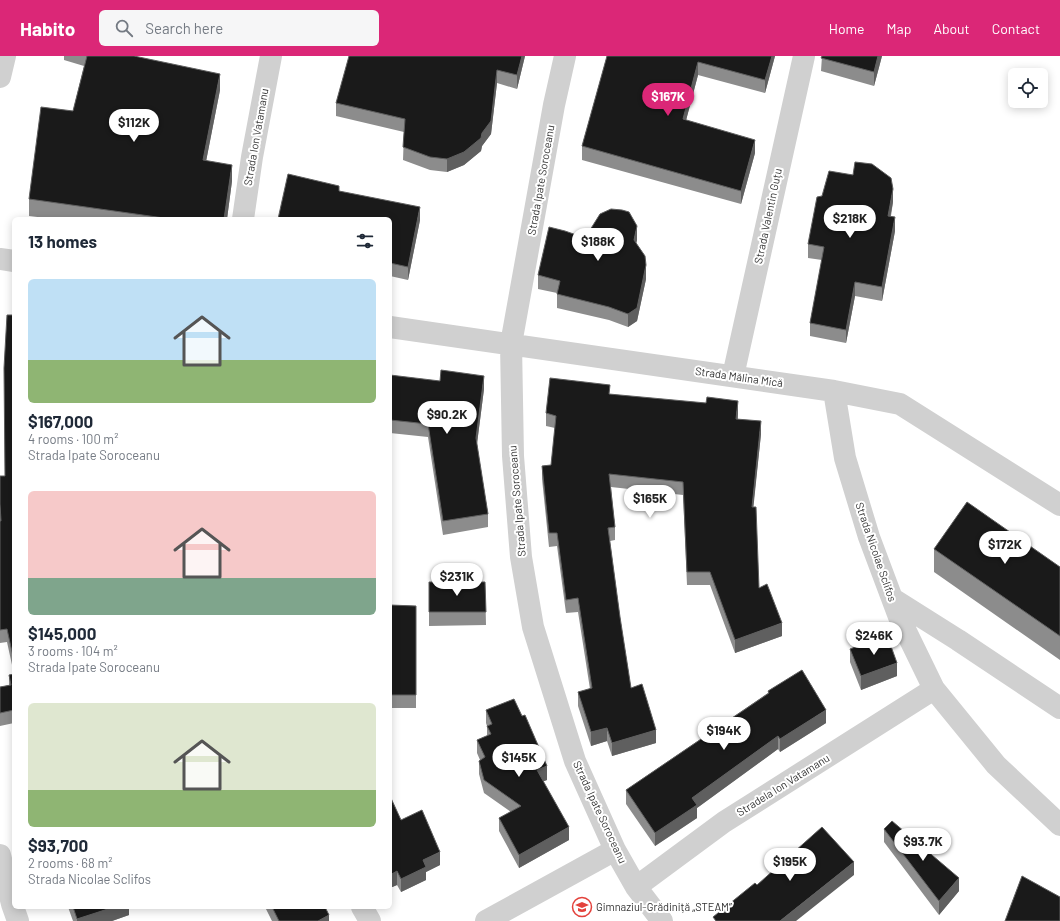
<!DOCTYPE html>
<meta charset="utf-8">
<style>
:root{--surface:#fff;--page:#f6f6f7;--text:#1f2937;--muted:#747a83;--accent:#db2777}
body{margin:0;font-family:Barlow,sans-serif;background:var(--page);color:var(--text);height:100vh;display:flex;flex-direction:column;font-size:15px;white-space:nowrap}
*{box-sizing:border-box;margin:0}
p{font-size:13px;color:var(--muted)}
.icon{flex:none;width:22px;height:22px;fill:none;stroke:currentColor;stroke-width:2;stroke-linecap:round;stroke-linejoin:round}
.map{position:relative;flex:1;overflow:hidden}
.details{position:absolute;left:12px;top:161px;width:380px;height:692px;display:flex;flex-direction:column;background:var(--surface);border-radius:6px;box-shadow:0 2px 10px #0003}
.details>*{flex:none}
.fabs{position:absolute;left:1008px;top:12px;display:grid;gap:8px}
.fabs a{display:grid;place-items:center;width:40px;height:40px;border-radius:6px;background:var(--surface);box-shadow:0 2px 10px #0003;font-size:20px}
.price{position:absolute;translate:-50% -34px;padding:0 9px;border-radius:14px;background:#fff;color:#222;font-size:13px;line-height:26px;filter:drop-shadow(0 1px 2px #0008)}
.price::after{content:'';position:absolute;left:50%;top:24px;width:12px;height:9px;margin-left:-6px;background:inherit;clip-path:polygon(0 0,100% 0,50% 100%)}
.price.on{background:var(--accent);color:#fff}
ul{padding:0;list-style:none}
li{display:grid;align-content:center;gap:8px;height:212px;padding:0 16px}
li span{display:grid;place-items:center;height:124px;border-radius:6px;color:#555}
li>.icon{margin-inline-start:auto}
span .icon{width:72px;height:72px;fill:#fffc;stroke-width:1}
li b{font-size:17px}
h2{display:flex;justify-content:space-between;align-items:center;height:48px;padding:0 16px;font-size:17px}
header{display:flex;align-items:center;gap:24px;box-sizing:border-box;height:56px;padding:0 20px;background:var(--accent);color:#fff}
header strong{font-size:19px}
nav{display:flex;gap:22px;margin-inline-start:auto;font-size:14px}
.search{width:280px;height:36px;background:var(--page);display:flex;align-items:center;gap:10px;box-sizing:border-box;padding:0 14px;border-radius:6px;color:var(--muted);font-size:15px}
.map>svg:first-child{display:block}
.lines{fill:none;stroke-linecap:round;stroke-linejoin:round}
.minor{stroke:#d0d0d0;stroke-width:22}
.wall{fill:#8c8c8c}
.shaded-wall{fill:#5f5f5f}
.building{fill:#1a1a1a;stroke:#5f5f5f}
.labels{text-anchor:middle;stroke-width:4;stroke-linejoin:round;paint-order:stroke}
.street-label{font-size:11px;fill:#333;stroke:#fff}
.poi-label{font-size:11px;fill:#333;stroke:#fff;text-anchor:start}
</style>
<header>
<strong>Habito</strong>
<div class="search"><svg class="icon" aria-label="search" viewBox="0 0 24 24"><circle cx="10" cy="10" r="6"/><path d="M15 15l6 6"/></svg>Search here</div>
<nav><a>Home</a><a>Map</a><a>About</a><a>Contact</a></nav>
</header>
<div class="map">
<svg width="1060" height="865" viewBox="0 0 1060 865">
<rect width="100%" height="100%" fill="#fff"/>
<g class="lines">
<path class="minor" d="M 565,0 L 554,49 L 511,288 L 513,400 L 521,501 L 533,571 L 575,705 L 615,794 L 636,831 L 662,865
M 0,21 L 5,0
M 243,163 L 252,101 L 271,0
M 0,203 L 14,205
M 390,271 L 834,335 L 900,348 L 1060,449
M 733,320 L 804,0
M 834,335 L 845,402 L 869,481 L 899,561 L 934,633 L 996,709 L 1060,769
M 893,543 L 958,584 L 1060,652
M 0,799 L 12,848 L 18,865
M 636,831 L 724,766 L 934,633
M 362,851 L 370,865
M 486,865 L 615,794"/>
</g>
<path class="wall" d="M 64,0 L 134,0 L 220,34 L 206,105 L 232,125 L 227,163 L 54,163 L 29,160 L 29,143 L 73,55 L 84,10 L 64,4 Z
M 525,0 L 517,33 L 497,27 L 491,78 L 482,90 L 481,95 L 464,109 L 447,116 L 430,114 L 403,104 L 404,76 L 336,60 L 336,47 Z
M 607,0 L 775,0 L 765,37 L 698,19 L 686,64 L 755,97 L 741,148 L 582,104 L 582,90 Z
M 822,0 L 882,0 L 874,30 L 821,15 Z
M 339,135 L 420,164 L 408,224 L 390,220 L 390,163 L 278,163 Z
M 893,146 L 891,160 L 895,175 L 882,245 L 855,240 L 846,287 L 810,280 L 810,267 L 822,204 L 808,202 L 808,188 Z
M 585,182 L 637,184 L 636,187 L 646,223 L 637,265 L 628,271 L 609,264 L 557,252 L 557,237 L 538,233 L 538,219 Z
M 14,259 L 14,667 L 0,670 L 0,631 L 9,629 L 9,619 L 14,618 L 7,586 L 0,587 L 0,420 L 5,420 Z
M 390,319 L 484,333 L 477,388 L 488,458 L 488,471 L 443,479 L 428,381 L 390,377 Z
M 610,338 L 738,358 L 738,363 L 761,378 L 753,451 L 759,532 L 782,580 L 735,597 L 710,529 L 687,529 L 683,439 L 611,431 L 615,471 L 615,484 L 610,485 L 620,561 L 631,632 L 656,687 L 612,700 L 607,685 L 591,690 L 578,650 L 578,636 L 590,633 L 578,556 L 566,557 L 557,490 L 549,491 L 542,423 L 542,410 L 551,409 L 555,372 L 546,370 L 546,357 Z
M 934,493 L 1060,511 L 1060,604 L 934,516 Z
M 429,526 L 485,526 L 486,569 L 429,570 Z
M 390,549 L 416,550 L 416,652 L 390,652 Z
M 850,593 L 897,620 L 861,634 L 850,606 Z
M 768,635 L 826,667 L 780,696 L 778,693 L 697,752 L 697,762 L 655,790 L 626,748 L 626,734 L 768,637 Z
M 486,654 L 547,724 L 543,725 L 569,784 L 519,812 L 499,775 L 499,762 L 511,756 L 484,737 L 479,718 L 479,705 L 480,704 L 477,697 L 477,684 L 487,680 L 487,670 L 486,667 Z
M 401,764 L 440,809 L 426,816 L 426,824 L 401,836 L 397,829 L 390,832 Z
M 884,773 L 959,835 L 939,859 L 884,786 Z
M 68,851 L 129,851 L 129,859 L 112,865 L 73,865 Z
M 265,851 L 325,851 L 329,865 L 272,865 Z"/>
<path class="shaded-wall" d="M 522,0 L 525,0 L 517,33 L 517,19 Z
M 772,0 L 775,0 L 765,37 L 765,24 Z
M 878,0 L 882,0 L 874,30 L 874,16 Z
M 698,6 L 698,19 L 683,76 L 683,63 Z
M 497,14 L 497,27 L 491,78 L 482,90 L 481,95 L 464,109 L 447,116 L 447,103 L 482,77 Z
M 220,18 L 220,34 L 203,121 L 203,104 Z
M 755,84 L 755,97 L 741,148 L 741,135 Z
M 232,109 L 232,125 L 227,163 L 224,163 Z
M 893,133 L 893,146 L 888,173 L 888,160 Z
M 420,151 L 420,164 L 408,224 L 408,211 Z
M 895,161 L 895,175 L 882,245 L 882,231 Z
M 637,170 L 637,184 L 634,198 L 634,184 Z
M 646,209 L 646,223 L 637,265 L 628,271 L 628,258 Z
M 855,226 L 855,240 L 846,287 L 846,274 Z
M 484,320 L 484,333 L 476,395 L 476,382 Z
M 738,345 L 738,358 L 736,376 L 736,363 Z
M 761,365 L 761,378 L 752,465 L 752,451 Z
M 782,567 L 782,580 L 735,597 L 735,584 Z
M 897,607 L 897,620 L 861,634 L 861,620 Z
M 826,654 L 826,667 L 780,696 L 780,683 Z
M 607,672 L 607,685 L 591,690 L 591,676 Z
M 656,674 L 656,687 L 612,700 L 612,687 Z
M 778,680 L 778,693 L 697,752 L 697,762 L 655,790 L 655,777 L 692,742 Z
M 547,710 L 547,724 L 537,728 L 537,714 Z
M 569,771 L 569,784 L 519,812 L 519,799 Z
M 440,796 L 440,809 L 426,816 L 426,824 L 401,836 L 401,823 L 423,804 Z
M 854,806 L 854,819 L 796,865 L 780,865 Z
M 397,815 L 397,829 L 390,832 L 390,819 Z
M 959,822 L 959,835 L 939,859 L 939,845 Z
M 114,851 L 129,851 L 129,859 L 112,865 L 77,865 L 77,863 Z
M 329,859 L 329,865 L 318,865 Z"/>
<path class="building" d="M 87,0 L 134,0 L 220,18 L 203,104 L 232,109 L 224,163 L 171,163 L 29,143 L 41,51 L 73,55 Z
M 349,0 L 522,0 L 517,19 L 497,14 L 491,65 L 482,77 L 481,82 L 464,96 L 447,103 L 430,101 L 403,91 L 405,63 L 336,47 Z
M 607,0 L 772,0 L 765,24 L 698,6 L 683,63 L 755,84 L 741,135 L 582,90 Z
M 822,0 L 878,0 L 874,16 L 821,2 Z
M 855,106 L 872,108 L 891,122 L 893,133 L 888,160 L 895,161 L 882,231 L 855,226 L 846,274 L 810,267 L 824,191 L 808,188 L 817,141 L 822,140 L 829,115 L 853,119 Z
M 288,118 L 339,130 L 339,135 L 420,151 L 408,211 L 390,207 L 390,163 L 278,163 Z
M 611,153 L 622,154 L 629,156 L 637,170 L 634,184 L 645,200 L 646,209 L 637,252 L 628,258 L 609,251 L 557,238 L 560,225 L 538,219 L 549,171 L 565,175 L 585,182 L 600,158 Z
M 7,259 L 14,259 L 14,605 L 7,573 L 0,574 L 0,465 L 1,465 L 0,448 L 0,420 L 5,420 L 4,312 Z
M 441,314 L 484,320 L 476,382 L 488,458 L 443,465 L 428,368 L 390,364 L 390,319 L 440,325 Z
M 550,322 L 610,329 L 609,338 L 706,347 L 707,341 L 738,345 L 736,363 L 761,365 L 752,451 L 756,451 L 759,532 L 767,528 L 782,567 L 735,584 L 710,516 L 687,516 L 683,426 L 609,418 L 615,471 L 608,472 L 620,561 L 631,632 L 642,628 L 656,674 L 612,687 L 607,672 L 591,676 L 578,636 L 592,632 L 578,542 L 566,544 L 557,477 L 549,477 L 542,410 L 551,409 L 556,360 L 546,357 Z
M 967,446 L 1060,511 L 1060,580 L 934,493 Z
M 429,526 L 485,526 L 486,556 L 429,556 Z
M 390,549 L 416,550 L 416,639 L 390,639 Z
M 887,579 L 897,607 L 861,620 L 850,593 Z
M 802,614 L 826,654 L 780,683 L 778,680 L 692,742 L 697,749 L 655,777 L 626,734 L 769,637 L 768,635 Z
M 14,618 L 14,654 L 0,657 L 0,631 L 11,629 L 9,619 Z
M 514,643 L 522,660 L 525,659 L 547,710 L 537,714 L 569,771 L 519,799 L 499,762 L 521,750 L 484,724 L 479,705 L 485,701 L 477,684 L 491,678 L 487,670 L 492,668 L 486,654 Z
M 390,740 L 401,764 L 422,754 L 440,796 L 423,804 L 426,811 L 401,823 L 397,815 L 390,819 Z
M 892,765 L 959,822 L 939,845 L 884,773 Z
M 822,771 L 854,806 L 780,865 L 716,865 L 713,861 L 755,827 L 757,829 Z
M 1022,820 L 1060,841 L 1060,865 L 1005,865 Z
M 73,851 L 114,851 L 77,863 Z
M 272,851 L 325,851 L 329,859 L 318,865 L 279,865 Z"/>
<defs>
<g id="school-ring" transform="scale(1)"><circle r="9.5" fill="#fff" stroke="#e3423c" stroke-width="1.5"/><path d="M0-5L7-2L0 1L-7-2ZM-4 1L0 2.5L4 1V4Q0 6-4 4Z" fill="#e3423c"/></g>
</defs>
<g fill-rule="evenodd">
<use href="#school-ring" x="582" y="851"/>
</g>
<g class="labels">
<g class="street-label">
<text transform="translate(256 81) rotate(-80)" y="4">Strada Ion Vatamanu</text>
<text transform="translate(541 124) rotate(-80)" y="4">Strada Ipate Soroceanu</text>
<text transform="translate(768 160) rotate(-78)" y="4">Strada Valentin Guțu</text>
<text transform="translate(739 321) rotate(8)" y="4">Strada Mălina Mică</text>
<text transform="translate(517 445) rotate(-95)" y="4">Strada Ipate Soroceanu</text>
<text transform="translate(876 496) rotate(71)" y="4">Strada Nicolae Sclifos</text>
<text transform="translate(783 729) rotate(-32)" y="4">Stradela Ion Vatamanu</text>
<text transform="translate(600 756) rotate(65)" y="4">Strada Ipate Soroceanu</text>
</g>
<g class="poi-label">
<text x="596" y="855">Gimnaziul-Grădiniță „STEAM”</text>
</g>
</g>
</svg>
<div class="fabs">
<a><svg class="icon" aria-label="locate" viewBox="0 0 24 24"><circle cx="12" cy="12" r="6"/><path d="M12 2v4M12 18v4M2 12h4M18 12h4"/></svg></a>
</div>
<b class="price on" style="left:668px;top:61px">$167K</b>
<b class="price" style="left:134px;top:87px">$112K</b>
<b class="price" style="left:850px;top:183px">$218K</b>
<b class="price" style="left:598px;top:206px">$188K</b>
<b class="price" style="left:447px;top:379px">$90.2K</b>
<b class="price" style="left:650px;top:463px">$165K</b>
<b class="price" style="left:1005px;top:509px">$172K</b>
<b class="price" style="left:457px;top:541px">$231K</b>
<b class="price" style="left:874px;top:600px">$246K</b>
<b class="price" style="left:724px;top:695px">$194K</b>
<b class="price" style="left:519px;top:722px">$145K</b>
<b class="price" style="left:923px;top:806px">$93.7K</b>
<b class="price" style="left:790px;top:826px">$195K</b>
<section class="details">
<h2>13 homes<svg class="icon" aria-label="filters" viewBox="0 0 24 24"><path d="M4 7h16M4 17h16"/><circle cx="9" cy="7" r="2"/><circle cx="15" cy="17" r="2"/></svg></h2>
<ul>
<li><span style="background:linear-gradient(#bfe0f5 65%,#8fb573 0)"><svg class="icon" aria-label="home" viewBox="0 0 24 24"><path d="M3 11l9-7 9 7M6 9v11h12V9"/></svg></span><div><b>$167,000</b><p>4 rooms · 100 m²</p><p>Strada Ipate Soroceanu</p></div></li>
<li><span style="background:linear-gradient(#f6c9c9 70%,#7fa58c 0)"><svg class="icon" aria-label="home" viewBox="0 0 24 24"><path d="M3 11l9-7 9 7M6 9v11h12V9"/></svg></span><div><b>$145,000</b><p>3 rooms · 104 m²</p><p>Strada Ipate Soroceanu</p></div></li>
<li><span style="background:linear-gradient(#dfe7d0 70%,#8fb573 0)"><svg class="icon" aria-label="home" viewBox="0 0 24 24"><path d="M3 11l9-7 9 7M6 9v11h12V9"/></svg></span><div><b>$93,700</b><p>2 rooms · 68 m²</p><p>Strada Nicolae Sclifos</p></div></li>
</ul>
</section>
</div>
